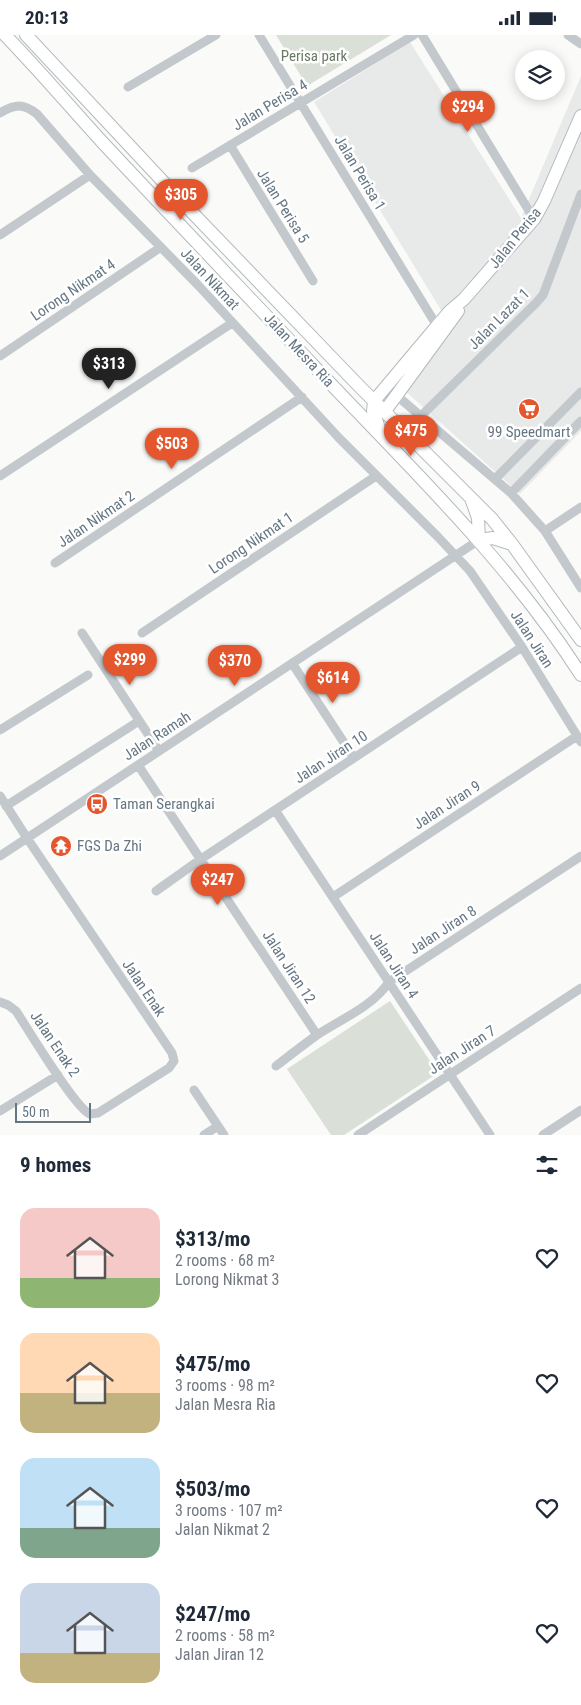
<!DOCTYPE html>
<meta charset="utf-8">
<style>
:root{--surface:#fff;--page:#f6f6f7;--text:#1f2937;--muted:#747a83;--accent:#e4572e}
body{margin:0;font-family:"Roboto Condensed",sans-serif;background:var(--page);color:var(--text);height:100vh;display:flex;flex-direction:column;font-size:19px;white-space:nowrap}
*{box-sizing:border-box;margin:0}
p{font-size:16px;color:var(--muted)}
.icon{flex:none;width:28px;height:28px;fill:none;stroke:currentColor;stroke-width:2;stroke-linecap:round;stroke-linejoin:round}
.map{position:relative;height:1100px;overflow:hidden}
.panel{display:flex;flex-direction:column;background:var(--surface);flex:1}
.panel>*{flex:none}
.controls{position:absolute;left:515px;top:15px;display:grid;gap:10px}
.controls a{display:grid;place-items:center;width:50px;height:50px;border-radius:50%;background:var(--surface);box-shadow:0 2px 12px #0003;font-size:25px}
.scale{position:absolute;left:15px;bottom:12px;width:76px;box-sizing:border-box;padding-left:5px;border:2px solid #657683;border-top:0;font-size:14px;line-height:18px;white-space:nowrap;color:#657683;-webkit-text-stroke:4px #fff;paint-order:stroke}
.price{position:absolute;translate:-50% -42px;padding:0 11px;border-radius:18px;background:var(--accent);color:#fff;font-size:16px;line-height:32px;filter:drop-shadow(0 1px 2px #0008)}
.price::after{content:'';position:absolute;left:50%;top:30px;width:15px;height:11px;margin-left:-8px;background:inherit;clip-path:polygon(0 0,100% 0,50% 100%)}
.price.on{background:#222;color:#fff}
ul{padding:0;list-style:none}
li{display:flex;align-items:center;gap:15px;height:125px;padding:0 20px}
li span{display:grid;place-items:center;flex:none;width:140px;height:100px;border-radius:15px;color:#555}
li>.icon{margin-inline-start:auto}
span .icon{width:60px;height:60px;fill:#fffc;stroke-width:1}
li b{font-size:21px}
h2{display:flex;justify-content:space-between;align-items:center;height:60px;padding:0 20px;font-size:21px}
.status{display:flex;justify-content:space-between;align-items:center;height:35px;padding:0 25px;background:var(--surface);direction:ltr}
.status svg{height:14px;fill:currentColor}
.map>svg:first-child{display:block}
.built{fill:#e8e9e9}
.green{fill:#dadfd7}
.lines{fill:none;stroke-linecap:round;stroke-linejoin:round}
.secondary-casing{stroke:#b3babf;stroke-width:14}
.street{stroke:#c3c8cc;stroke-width:9}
.secondary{stroke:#fff;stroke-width:12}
.labels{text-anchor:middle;stroke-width:5;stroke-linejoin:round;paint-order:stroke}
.park-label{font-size:15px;fill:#687a64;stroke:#fff}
.street-label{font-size:15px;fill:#657683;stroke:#fff}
.poi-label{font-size:15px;fill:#657683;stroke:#fff;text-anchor:start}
</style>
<div class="status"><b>20:13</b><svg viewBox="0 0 49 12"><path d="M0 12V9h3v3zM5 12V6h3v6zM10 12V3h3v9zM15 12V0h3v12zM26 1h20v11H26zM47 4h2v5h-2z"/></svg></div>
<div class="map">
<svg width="581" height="1100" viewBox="0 0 581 1100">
<rect width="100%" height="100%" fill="#fafaf8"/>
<path class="built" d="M 410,7 L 521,183 L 581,41 L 581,396 L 520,459 L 404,355 L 452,293 L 314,67 Z"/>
<path class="green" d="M 276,0 L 391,0 L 307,51 Z
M 390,966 L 438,1038 L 344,1100 L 331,1100 L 287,1034 Z"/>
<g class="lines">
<g class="secondary-casing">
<path id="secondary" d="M 5,0 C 39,35 71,73 104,109 C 173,183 243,256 312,329 C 406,429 507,524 581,640
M 26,0 L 184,169 L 359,351 L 492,484 L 512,509 L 581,605
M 385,376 L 458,276
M 380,396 L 373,376 L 374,366 L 437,291 L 450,276 L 464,264 L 534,184 L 544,166 L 581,81
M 472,466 L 478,483 L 479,505
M 479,505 L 493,503 L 512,509"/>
</g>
<path class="street" d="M 259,0 L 437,291
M 422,0 L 534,184
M 568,0 L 581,9
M 128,52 L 216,0
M 0,78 C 15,69 23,68 37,79 L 90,140 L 197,249 L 339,403 L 438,502 L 470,536 L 522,612 L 581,707
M 230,110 L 313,246
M 192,133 L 414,0
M 0,200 L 90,140
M 0,321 L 161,212
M 396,360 L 511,458 L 545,496 L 581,553
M 420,382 L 536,268 L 543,260 L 581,159
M 0,441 L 232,288
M 495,444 L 581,357
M 511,458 L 581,386
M 545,496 L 581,472
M 55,528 L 302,362
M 82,598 L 159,716
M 142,598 L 376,441
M 292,628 L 354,723
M 0,695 L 88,640
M 138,730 L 317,1000
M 0,761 L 27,803 L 172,1018 L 174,1026 L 169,1033 L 98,1078 L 90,1079 C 75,1073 28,994 16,976 L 8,970 L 0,967
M 6,771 L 139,686
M 275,775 L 490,1100
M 0,821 L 479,505
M 156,856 L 201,824 L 522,612
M 333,862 L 577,701
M 276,1031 C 289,1021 303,1010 317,1000 C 341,984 372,972 389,947 L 581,821
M 194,1055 L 224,1100
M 0,1076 L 58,1040
M 204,1100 L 218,1091
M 358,1100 L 581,953
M 543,1100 L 581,1075"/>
<use href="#secondary" class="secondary"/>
</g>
<defs>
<g id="supermarket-disc" transform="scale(1.125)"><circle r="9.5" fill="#e4572e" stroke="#fff"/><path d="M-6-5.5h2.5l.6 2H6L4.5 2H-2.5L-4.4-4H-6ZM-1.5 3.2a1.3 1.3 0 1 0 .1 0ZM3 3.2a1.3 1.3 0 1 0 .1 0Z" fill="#fff"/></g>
<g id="bus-disc" transform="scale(1.125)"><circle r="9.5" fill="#e4572e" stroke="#fff"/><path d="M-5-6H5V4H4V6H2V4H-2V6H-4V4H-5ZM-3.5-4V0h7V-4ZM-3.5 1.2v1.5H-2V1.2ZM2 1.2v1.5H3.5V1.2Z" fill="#fff"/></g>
<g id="temple-disc" transform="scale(1.125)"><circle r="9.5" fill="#e4572e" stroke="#fff"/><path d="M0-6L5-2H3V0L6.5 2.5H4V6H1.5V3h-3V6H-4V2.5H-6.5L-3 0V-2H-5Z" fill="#fff"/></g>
</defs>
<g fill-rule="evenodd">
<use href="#supermarket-disc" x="529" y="374"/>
<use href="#bus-disc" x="97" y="769"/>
<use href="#temple-disc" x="61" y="811"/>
</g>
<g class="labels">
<g class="park-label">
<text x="314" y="26">Perisa park</text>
</g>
<g class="street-label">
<text transform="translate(270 70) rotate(-31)" y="5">Jalan Perisa 4</text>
<text transform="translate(360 138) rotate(59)" y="5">Jalan Perisa 1</text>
<text transform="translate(283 171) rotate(58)" y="5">Jalan Perisa 5</text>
<text transform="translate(515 203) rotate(-51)" y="5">Jalan Perisa</text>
<text transform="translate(210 244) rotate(47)" y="5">Jalan Nikmat</text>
<text transform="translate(73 255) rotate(-34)" y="5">Lorong Nikmat 4</text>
<text transform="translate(499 284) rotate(-45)" y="5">Jalan Lazat 1</text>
<text transform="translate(299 315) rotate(47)" y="5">Jalan Mesra Ria</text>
<text transform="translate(96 484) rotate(-34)" y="5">Jalan Nikmat 2</text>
<text transform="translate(251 508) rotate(-34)" y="5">Lorong Nikmat 1</text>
<text transform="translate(532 604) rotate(57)" y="5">Jalan Jiran</text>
<text transform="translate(157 701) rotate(-33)" y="5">Jalan Ramah</text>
<text transform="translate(331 722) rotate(-33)" y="5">Jalan Jiran 10</text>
<text transform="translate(447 770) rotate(-33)" y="5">Jalan Jiran 9</text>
<text transform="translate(443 895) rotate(-33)" y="5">Jalan Jiran 8</text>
<text transform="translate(394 930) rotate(57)" y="5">Jalan Jiran 4</text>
<text transform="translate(289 932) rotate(57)" y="5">Jalan Jiran 12</text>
<text transform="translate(144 953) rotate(56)" y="5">Jalan Enak</text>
<text transform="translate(55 1009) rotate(56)" y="5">Jalan Enak 2</text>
<text transform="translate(462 1015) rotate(-33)" y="5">Jalan Jiran 7</text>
</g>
<g class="poi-label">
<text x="529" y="402" text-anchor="middle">99 Speedmart</text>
<text x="113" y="774">Taman Serangkai</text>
<text x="77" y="816">FGS Da Zhi</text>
</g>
</g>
</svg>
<div class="controls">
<a><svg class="icon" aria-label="layers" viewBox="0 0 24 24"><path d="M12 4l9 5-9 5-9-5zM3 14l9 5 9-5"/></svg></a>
</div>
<div class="scale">50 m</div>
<b class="price" style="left:468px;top:98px">$294</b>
<b class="price" style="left:181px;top:186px">$305</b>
<b class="price on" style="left:109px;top:355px">$313</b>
<b class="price" style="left:411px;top:422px">$475</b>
<b class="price" style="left:172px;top:435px">$503</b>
<b class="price" style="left:130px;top:651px">$299</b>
<b class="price" style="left:235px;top:652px">$370</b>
<b class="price" style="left:333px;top:669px">$614</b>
<b class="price" style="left:218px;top:871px">$247</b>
</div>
<section class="panel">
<h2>9 homes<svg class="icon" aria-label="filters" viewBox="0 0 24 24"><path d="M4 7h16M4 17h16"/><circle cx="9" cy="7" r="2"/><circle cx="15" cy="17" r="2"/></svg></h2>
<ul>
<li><span style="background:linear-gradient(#f6c9c9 70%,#8fb573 0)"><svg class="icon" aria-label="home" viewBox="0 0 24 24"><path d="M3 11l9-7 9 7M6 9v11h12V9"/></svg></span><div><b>$313/mo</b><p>2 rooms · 68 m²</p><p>Lorong Nikmat 3</p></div><svg class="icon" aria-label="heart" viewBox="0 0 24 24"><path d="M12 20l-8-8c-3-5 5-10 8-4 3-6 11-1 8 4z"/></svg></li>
<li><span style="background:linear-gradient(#ffd9b3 60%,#c2b280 0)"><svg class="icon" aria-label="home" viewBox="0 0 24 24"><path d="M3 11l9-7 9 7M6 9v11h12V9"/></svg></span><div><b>$475/mo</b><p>3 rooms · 98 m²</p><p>Jalan Mesra Ria</p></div><svg class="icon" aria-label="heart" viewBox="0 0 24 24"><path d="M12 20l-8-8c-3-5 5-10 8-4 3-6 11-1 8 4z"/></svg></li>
<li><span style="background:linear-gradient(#bfe0f5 70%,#7fa58c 0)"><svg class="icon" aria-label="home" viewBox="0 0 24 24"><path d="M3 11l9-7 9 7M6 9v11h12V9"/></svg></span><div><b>$503/mo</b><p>3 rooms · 107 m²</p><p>Jalan Nikmat 2</p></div><svg class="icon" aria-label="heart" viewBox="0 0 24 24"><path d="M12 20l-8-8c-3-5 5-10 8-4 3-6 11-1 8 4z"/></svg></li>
<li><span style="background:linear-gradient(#c9d6e8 70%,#c2b280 0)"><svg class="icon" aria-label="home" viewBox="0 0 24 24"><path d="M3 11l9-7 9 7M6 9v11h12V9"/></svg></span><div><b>$247/mo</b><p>2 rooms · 58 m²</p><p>Jalan Jiran 12</p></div><svg class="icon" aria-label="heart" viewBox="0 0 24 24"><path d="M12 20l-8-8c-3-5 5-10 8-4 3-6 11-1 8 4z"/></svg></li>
</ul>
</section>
